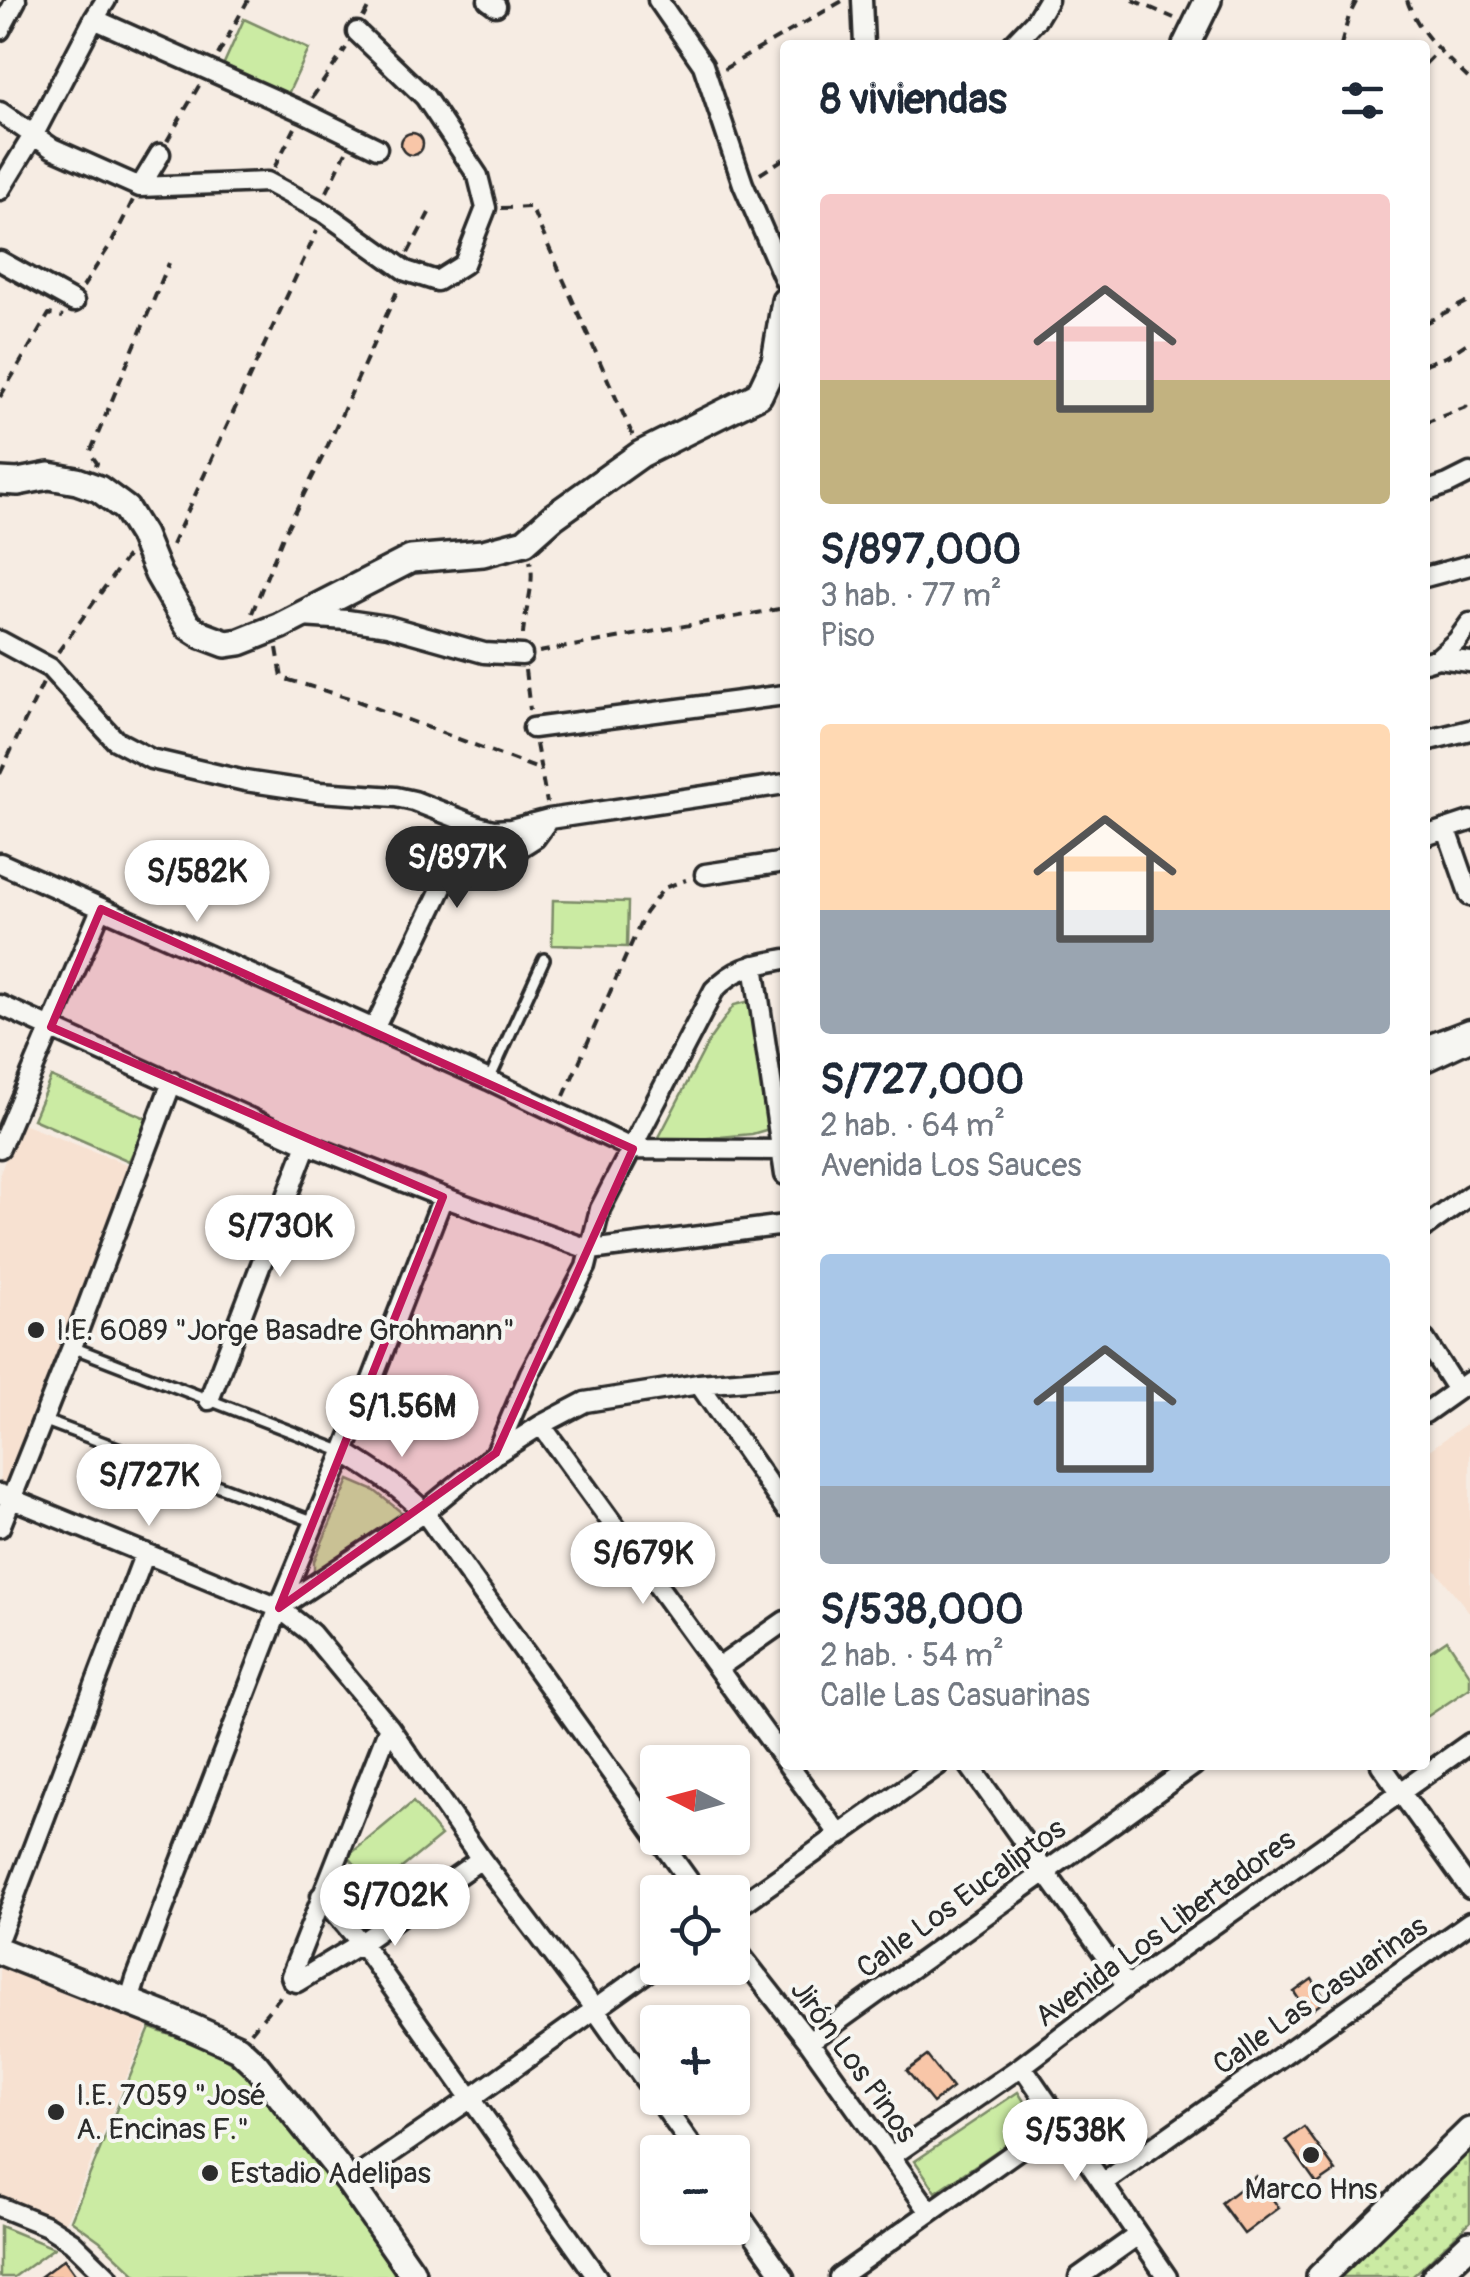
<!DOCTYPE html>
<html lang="es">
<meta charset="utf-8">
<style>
:root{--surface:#fff;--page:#f2f2f3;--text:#1f2937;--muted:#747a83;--accent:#2b2b2b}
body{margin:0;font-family:Pangolin,sans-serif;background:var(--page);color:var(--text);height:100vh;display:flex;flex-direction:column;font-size:38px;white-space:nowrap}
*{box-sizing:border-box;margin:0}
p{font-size:32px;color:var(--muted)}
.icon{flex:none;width:55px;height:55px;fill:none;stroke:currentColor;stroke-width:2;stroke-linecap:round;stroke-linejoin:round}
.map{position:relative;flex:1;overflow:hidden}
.panel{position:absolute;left:780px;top:40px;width:650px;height:1730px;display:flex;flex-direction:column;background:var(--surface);border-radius:10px;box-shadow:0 2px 8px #0004}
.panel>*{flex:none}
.needle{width:65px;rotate:276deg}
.fabs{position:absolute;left:640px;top:1745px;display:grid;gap:20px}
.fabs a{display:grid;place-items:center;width:110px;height:110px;border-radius:10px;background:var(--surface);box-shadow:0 2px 8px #0004;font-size:50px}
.price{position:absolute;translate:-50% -85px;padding:0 22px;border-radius:35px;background:#fff;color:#222;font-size:32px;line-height:65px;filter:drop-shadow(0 2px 5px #0008)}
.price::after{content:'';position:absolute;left:50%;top:60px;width:30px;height:22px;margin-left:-15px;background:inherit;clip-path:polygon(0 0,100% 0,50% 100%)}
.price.current{background:var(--accent);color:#fff}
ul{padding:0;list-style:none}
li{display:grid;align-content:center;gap:20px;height:530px;padding:0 40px}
li span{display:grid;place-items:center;height:310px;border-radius:10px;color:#555}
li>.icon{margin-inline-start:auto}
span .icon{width:180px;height:180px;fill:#fffc;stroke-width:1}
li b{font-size:42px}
h2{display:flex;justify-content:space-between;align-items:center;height:120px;padding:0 40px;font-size:42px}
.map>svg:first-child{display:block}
.built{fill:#f7e1d1}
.grass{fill:url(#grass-dots);stroke:#7b8b67;stroke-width:2.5}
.park{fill:#cbeba3;stroke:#7b8b67;stroke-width:2.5}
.building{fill:#f8c6a8;stroke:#2b2b2b;stroke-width:2.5}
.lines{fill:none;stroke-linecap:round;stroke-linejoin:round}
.lane-casing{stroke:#2b2b2b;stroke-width:16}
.street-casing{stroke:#2b2b2b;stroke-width:25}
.secondary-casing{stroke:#2b2b2b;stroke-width:32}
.path{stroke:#2b2b2b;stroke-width:4;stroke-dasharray:10 8;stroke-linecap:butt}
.lane{stroke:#f6f6f2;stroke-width:9}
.street{stroke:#f6f6f2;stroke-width:18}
.secondary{stroke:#f6f6f2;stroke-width:25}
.marked{fill:#c2185b;fill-opacity:0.2;stroke:#c2185b;stroke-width:8;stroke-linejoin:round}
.poi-dot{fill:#2b2b2b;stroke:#f6f6f2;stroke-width:4}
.labels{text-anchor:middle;stroke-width:8;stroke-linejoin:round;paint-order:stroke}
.poi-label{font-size:30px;fill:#2b2b2b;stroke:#f6f6f2;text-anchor:start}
.street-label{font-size:30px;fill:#2b2b2b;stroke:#f6f6f2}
</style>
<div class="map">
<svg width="1470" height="2277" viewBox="0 0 1470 2277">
<defs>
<pattern id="grass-dots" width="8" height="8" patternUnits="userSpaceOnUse" patternTransform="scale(2.5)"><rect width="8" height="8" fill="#cbeba3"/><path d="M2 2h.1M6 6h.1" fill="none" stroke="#aeca8c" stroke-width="1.8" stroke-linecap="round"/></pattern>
</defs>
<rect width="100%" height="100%" fill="#f6ece3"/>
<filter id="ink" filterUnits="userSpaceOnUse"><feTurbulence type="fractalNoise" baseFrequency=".01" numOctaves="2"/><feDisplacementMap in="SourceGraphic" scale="20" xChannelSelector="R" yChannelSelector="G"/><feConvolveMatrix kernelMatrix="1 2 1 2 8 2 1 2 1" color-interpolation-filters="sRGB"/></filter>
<g filter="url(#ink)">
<path class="built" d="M 20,1123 L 137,1168 L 9,1490 L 0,1486 L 0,1173 Z
M 1470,1421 L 1470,1613 L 1425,1557 L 1425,1453 Z
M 0,1965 L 148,2026 L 64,2226 L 0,2198 Z"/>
<path class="grass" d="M 1470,2143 L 1470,2222 L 1412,2277 L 1333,2277 Z"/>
<path class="park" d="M 244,19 L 309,49 L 286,98 L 222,68 Z
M 553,900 L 628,902 L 627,947 L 552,945 Z
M 750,1001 L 757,1004 L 760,1017 L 769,1129 L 752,1134 L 656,1143 L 710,1039 L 734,1005 Z
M 51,1077 L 148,1119 L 129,1161 L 33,1119 Z
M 349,1480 L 375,1491 L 406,1516 L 321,1574 L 314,1573 L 314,1561 Z
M 1447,1640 L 1470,1675 L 1470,1688 L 1425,1718 L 1425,1655 Z
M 413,1802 L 441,1836 L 376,1889 L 348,1856 Z
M 150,2028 C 172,2036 196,2042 216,2053 C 287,2092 348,2199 394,2266 L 394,2277 L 138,2277 L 100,2241 L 71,2220 Z
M 1018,2092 L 1038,2123 L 936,2192 L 915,2161 Z
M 0,2226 L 54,2248 L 14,2277 L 0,2277 Z"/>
<path class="building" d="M401 144a11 11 0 1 1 22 0a11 11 0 1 1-22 0Z
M 1312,1979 L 1326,2000 L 1308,2013 L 1294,1992 Z
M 927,2056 L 952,2088 L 933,2103 L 907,2071 Z
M 1304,2127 L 1336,2171 L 1317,2184 L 1286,2140 Z
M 1256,2176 L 1279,2208 L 1244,2234 L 1221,2203 Z
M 64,2259 L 77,2277 L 40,2277 Z"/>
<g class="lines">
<g class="lane-casing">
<path id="lane" d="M 489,1080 L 544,959
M 72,1347 L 344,1452
M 43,1420 L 315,1522"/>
</g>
<g class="street-casing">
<path id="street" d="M 488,0 L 496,6
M 658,0 L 703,65 L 743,184 L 785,281
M 862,0 L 864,45
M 94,19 L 303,112 L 377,148
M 0,30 L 16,0
M 1012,45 L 1036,20 L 1048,0
M 0,112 L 52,148 L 140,187 L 267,182 L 325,213 L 406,271 L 437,281 L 464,264 L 486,208 L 478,176 L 425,97 L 357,32
M 140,187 L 160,154
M 0,190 L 34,134 L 94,19 L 106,0
M 0,261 L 74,302
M 1425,492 L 1448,484 L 1470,473
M 1425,577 L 1470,565
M 302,617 L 347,620 L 388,626 L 484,653 L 522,655
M 0,641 L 50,668 L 115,740 L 151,759 L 245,781 L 319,792 L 396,797 L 414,801 L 478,826 L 493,830 L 511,829 L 549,819 L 785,784
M 1438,658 L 1457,641 L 1470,623
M 1425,662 L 1438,658 L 1470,662
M 533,728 L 785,695
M 1425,741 L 1470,730
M 1447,830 L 1470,896
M 1425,836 L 1470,821
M 0,863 L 489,1080 L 633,1149 L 781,1150
M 705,874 L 785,862
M 754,965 L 785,1175
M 0,1005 L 307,1144 L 443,1197 L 591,1250 L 785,1225
M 374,1029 L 448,875 L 462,865 L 516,850 L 535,838 L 549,819
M 1425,1046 L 1470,1029
M 1425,1062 L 1470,1041
M 0,1148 L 101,909
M 1425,1227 L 1470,1195
M 1425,1340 L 1457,1390
M 699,1384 L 785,1508
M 209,1400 L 307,1144
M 1425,1413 L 1470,1381
M 541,1425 L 785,1761
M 344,1452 C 373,1470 400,1487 424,1512 L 697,1892
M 497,1453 L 541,1425 L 585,1402 L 699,1384 L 785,1377
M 0,1494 L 279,1608 L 311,1633 L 389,1727 L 481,1859 L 594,2008 L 696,2152
M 0,1527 L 72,1347 L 172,1082
M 279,1608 L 424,1512 L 496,1453 L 530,1373 L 586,1267 L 600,1209 L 714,990 C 736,967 754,965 785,959
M 718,1668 L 785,1621
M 389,1727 L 291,1976 L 293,1981 L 297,1982 L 361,1943 L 481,1859
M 788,1765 L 840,1835
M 969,1765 L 1127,1986
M 1381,1765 L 1470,1889
M 321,1896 L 361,1943 L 597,2277
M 732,1911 L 938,1765
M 0,1935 L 145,1553
M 732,1944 L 809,2042 L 930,2212
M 129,2002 L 136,1979 L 279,1608 L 344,1452 L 443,1197
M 809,2042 L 1194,1765
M 1022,2066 L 1167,2277
M 890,2157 L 1022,2066 L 1127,1986 L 1470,1743
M 349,2182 L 470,2099 L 658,1964
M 1103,2183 L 1470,1922
M 732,2204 L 784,2277
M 0,2207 L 47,2226 L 72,2242 L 108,2277
M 839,2277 L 1059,2121
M 1079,2277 L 1138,2235"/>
</g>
<g class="secondary-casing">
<path id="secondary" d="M 1186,45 L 1208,0
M 0,481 L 18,482 L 49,476 L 77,481 L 99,489 L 126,509 L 142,535 L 158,574 L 188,626 L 202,635 L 226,644 L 240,642 L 280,626 L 411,559 L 483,553 L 525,542 L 553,517 L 641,454 L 759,395 L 775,361 L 785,301
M 0,1951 L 175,2020 L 238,2048 L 255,2064 L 349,2182 L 411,2271 L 413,2277
M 1320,2277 L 1470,2131
M 1435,2277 L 1470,2244"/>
</g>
<path class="path" d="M 1133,0 L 1174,18
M 1407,0 C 1418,33 1445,56 1470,80
M 363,18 L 372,0
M 1341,45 L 1349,16 L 1357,0
M 218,55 L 248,0
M 1425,64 L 1439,50
M 724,69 L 844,0
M 312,98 L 346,48
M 167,141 L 200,84
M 274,168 L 295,128
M 760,174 L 785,158
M 327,192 L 346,152
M 501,208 L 531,207 L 633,436
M 408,253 L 429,213
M 83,287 L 112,242 L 133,200
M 1425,323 L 1470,300
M 1425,364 L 1448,356 L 1470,341
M 0,397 L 49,314 L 63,317
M 1425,423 L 1466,407 L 1470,403
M 96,466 L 97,463 L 90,453 L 169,263
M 172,545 L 317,231
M 252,613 L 283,536 L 323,456 L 398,289
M 523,635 C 524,612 536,584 530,561
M 277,648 L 282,678 L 349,698 L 541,770
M 58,652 L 128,555
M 539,652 L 785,608
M 525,670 L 530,710
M 536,744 L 547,803
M 0,774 L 43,683
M 564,1096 L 645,913 L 664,888 L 686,880
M 251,2032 L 283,1993"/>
<use href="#lane" class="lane"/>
<use href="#street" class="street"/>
<use href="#secondary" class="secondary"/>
</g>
</g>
<path class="marked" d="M 101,909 L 633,1149 L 496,1453 L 279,1608 L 443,1197 L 51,1027 Z"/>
<g class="poi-dot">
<circle cx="36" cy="1330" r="10"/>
<circle cx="56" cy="2112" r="10"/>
<circle cx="1311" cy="2155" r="10"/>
<circle cx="210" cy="2173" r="10"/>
</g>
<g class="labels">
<g class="poi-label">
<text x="56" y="1340">I.E. 6089 "Jorge Basadre Grohmann"</text>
<text x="76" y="2105">I.E. 7059 "José<tspan x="76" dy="34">A. Encinas F."</tspan></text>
<text x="230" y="2183">Estadio Adelipas</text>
<text x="1311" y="2199" text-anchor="middle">Marco Hns</text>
</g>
<g class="street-label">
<text transform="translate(961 1898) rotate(-36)" y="10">Calle Los Eucaliptos</text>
<text transform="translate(1165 1928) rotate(-36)" y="10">Avenida Los Libertadores</text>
<text transform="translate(1320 1995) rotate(-35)" y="10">Calle Las Casuarinas</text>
<text transform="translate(854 2061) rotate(54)" y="10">Jirón Los Pinos</text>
</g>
</g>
</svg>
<div class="fabs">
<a><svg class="needle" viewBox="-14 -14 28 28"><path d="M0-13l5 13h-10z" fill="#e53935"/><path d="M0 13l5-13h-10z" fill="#747a83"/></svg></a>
<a><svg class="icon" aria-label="locate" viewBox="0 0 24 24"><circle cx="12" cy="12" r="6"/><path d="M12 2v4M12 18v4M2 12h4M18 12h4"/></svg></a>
<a>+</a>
<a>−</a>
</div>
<b class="price current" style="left:457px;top:911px">S/897K</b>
<b class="price" style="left:197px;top:925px">S/582K</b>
<b class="price" style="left:280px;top:1280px">S/730K</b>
<b class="price" style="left:402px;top:1460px">S/1.56M</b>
<b class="price" style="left:149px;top:1529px">S/727K</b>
<b class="price" style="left:643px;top:1607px">S/679K</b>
<b class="price" style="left:395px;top:1949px">S/702K</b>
<b class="price" style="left:1075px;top:2184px">S/538K</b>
<section class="panel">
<h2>8 viviendas<svg class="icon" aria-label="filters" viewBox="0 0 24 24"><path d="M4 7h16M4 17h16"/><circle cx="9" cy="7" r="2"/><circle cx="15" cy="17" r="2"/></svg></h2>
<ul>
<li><span style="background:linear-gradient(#f6c9c9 60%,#c2b280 0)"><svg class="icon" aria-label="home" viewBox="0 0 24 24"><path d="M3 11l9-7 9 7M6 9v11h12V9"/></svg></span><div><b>S/897,000</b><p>3 hab. · 77 m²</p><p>Piso</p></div></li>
<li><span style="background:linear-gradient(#ffd9b3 60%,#9aa5b1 0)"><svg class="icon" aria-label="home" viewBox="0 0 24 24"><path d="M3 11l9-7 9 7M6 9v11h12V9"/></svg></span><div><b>S/727,000</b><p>2 hab. · 64 m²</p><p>Avenida Los Sauces</p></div></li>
<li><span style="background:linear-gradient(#a9c7e8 75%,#9aa5b1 0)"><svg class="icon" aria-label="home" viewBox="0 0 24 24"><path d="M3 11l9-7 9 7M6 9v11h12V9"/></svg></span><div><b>S/538,000</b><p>2 hab. · 54 m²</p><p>Calle Las Casuarinas</p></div></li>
</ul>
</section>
</div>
